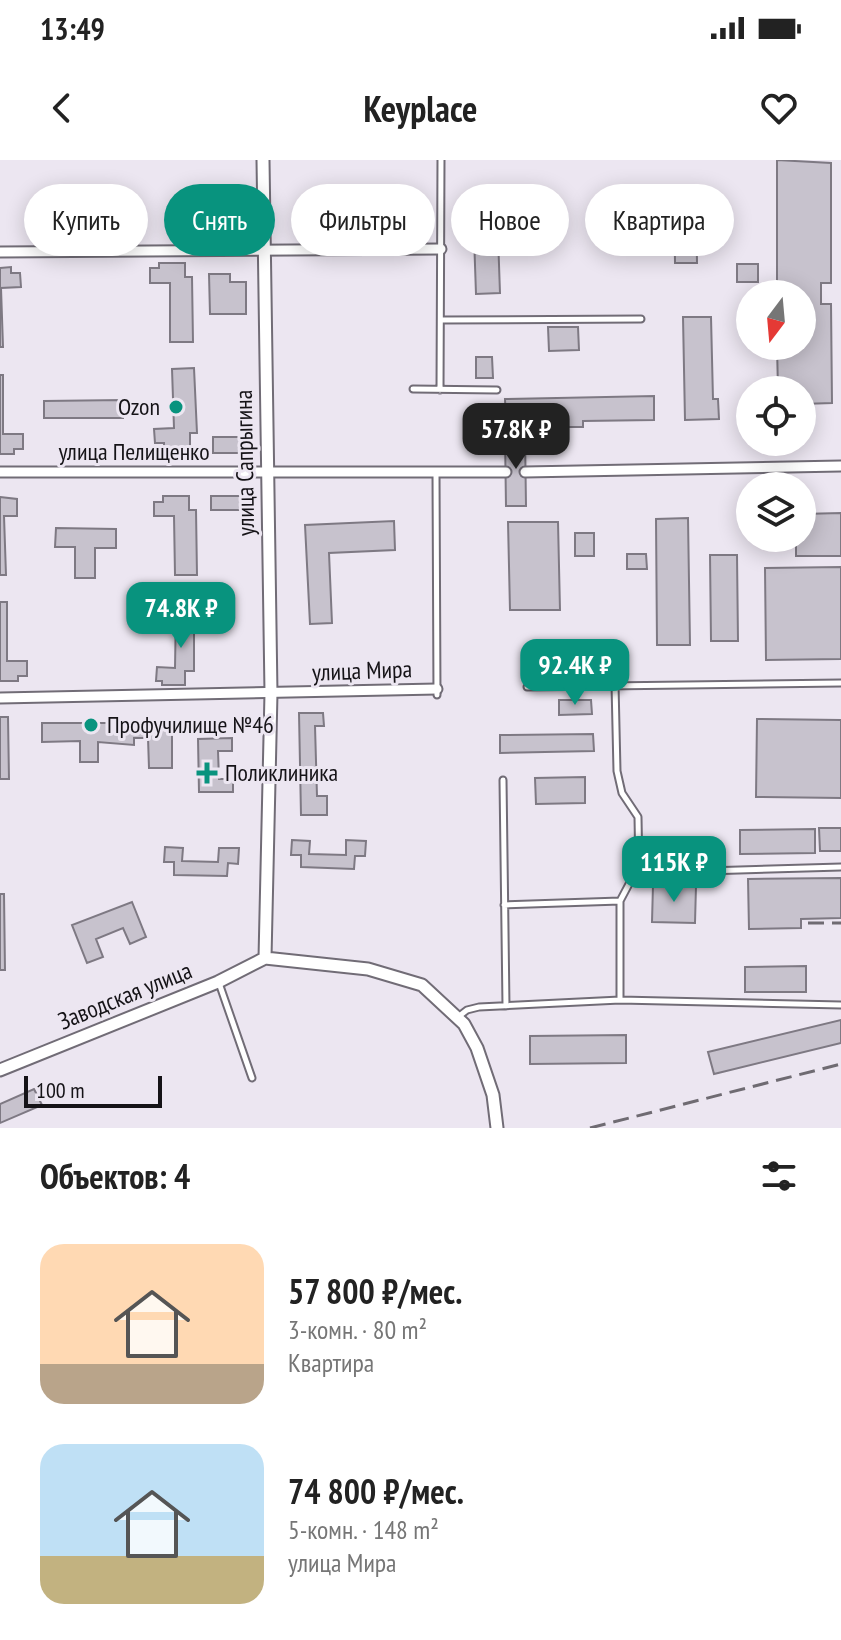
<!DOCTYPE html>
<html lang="ru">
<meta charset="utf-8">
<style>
:root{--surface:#fff;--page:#f6f6f6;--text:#222;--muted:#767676;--accent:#08937e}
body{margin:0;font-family:"PT Sans Narrow",sans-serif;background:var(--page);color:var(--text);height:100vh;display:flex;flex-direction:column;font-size:30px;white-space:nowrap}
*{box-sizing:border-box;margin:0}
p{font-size:26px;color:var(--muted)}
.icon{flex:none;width:44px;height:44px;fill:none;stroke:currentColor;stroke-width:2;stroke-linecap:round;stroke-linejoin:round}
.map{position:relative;height:968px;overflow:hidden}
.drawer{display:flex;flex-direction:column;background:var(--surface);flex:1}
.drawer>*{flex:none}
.banner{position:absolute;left:24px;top:24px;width:794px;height:72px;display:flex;gap:16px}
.needle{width:52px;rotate:196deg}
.controls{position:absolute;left:736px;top:120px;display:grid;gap:16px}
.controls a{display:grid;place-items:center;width:80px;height:80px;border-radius:50%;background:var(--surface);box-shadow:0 4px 20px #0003;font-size:40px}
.scale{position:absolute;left:24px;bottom:20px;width:138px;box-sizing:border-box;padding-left:8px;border:4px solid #151317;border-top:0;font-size:22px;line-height:28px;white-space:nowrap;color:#151317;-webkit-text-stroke:6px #ece6f1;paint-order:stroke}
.price{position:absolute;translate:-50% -68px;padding:0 18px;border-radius:16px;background:var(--accent);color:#fff;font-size:26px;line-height:52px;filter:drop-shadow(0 2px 4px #0008)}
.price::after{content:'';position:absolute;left:50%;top:48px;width:24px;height:18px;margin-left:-12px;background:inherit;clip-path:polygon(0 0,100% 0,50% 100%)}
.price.selected{background:#222;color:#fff}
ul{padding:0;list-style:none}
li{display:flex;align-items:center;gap:24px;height:200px;padding:0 40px}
li span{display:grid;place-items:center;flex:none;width:224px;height:160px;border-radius:24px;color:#555}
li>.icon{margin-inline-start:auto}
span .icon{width:96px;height:96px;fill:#fffc;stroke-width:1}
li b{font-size:34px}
h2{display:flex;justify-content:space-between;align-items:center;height:96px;padding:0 40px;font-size:34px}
.pill{padding:0 28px;border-radius:36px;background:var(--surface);box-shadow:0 4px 20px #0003;font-size:28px;line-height:72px}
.pill.selected{background:var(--accent);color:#fff}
.status{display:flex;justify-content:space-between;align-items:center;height:56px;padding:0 40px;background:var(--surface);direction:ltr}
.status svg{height:22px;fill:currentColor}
header{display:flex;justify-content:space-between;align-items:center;height:104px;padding:0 40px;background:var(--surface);font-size:36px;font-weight:700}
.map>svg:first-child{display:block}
.building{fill:#c7c2cd;stroke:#7e7983;stroke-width:2}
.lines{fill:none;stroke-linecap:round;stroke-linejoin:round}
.service-casing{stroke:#716c76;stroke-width:9}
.minor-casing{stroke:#716c76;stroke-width:13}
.tertiary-casing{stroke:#716c76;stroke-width:15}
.service{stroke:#fff;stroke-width:5}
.minor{stroke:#fff;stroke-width:9}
.tertiary{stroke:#fff;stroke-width:11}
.rail{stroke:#6f6b72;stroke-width:3;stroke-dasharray:16 8;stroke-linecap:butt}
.poi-dot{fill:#08937e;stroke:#ece6f1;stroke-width:3}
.labels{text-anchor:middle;stroke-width:6;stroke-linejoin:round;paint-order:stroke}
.poi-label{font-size:24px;fill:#151317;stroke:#ece6f1;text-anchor:start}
.street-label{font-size:24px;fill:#151317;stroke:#ece6f1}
</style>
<div class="status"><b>13:49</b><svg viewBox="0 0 49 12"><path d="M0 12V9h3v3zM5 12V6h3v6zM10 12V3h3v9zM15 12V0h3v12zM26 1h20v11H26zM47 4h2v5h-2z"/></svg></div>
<header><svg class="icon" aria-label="back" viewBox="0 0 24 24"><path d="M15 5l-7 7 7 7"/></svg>Keyplace<svg class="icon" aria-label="heart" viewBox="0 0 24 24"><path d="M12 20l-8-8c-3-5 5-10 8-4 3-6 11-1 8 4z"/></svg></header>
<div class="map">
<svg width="841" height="968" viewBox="0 0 841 968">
<rect width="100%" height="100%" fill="#ece6f1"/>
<path class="building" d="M 777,0 L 831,3 L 831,123 L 821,123 L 821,144 L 831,144 L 832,243 L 802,244 L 802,230 L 778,230 L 777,186 L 802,186 L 802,134 L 777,134 Z
M 696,31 L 697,103 L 675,103 L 674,32 Z
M 474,76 L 498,76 L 500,133 L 476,134 Z
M 159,103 L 185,103 L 185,117 L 192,117 L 193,182 L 170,182 L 170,123 L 150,123 L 150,108 L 159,108 Z
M 737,104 L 758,104 L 758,122 L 737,122 Z
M 11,107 L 11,113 L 20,113 L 21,127 L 1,128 L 3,187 L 0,187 L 0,108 Z
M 209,114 L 230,114 L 230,122 L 246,122 L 246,154 L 210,154 Z
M 683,157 L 711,157 L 713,239 L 718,239 L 719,259 L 685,260 Z
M 548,167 L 578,167 L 579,190 L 549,191 Z
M 476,197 L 492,197 L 493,218 L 476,218 Z
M 194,208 L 197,273 L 190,273 L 190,287 L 164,289 L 164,283 L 155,283 L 154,269 L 174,268 L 172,209 Z
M 0,215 L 3,215 L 3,274 L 23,274 L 23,289 L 14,289 L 14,294 L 0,294 Z
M 654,236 L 654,260 L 583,261 L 583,267 L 563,267 L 563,261 L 506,263 L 505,239 Z
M 123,240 L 123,258 L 44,258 L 44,241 Z
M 525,275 L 526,346 L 506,346 L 505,276 Z
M 213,277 L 248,277 L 248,293 L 213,293 Z
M 163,336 L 189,336 L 189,350 L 196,350 L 197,415 L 175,415 L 174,356 L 154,356 L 154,342 L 163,342 Z
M 211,336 L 248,336 L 248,350 L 211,350 Z
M 0,337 L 17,339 L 17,356 L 4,356 L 6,415 L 0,415 Z
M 841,353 L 841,396 L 796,396 L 796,378 L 802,378 L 802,354 Z
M 688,358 L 690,485 L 657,485 L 656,359 Z
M 394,361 L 395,390 L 329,393 L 332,463 L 310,464 L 305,365 Z
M 508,362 L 558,362 L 560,450 L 510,450 Z
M 56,368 L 116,369 L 116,388 L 95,388 L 95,418 L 75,418 L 75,387 L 55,387 Z
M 575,373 L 594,373 L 594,396 L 575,396 Z
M 627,394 L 646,394 L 647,409 L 627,409 Z
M 710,395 L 737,395 L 738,481 L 711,481 Z
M 841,407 L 841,499 L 766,500 L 765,408 Z
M 0,442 L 7,442 L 7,501 L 27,501 L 27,516 L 18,516 L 18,521 L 0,521 Z
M 176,448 L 194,448 L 194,511 L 185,511 L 185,525 L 162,525 L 162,521 L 156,521 L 157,507 L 175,508 Z
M 559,540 L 591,540 L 592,554 L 559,555 Z
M 299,553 L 323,553 L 324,566 L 315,566 L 317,636 L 327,636 L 327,655 L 301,655 Z
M 0,557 L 8,557 L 9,619 L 0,619 Z
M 757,559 L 841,560 L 841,638 L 756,637 Z
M 42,563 L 134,563 L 134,571 L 148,571 L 148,564 L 172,564 L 172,608 L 149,608 L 148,578 L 134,578 L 134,585 L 98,582 L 98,602 L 80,602 L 80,581 L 42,582 Z
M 593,574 L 594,591 L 500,593 L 500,575 Z
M 232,578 L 232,591 L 218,591 L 219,619 L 233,619 L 233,632 L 199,632 L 198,579 Z
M 585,617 L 585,643 L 536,644 L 535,618 Z
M 819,668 L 841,668 L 841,691 L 820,691 Z
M 815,669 L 815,693 L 740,694 L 740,670 Z
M 292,680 L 310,681 L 309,694 L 346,695 L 346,680 L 366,681 L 365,696 L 355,696 L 354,709 L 301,707 L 301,695 L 291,695 Z
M 165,687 L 183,688 L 182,701 L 218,702 L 219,688 L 239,688 L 238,704 L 228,703 L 227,716 L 174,715 L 174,702 L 164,702 Z
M 841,718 L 841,758 L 801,759 L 801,768 L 749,769 L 748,719 Z
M 653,725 L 696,726 L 695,763 L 652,762 Z
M 0,734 L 4,734 L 5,810 L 0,810 Z
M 132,742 L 146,777 L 130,784 L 123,768 L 96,779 L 103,797 L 87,803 L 72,765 Z
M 806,806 L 806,832 L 745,832 L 745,807 Z
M 841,860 L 841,883 L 714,914 L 708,892 Z
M 626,875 L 626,903 L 530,904 L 530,876 Z
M 34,929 L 42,945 L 0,963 L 0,944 Z"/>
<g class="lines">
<g class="service-casing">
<path id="service" d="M 441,160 L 641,159
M 413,229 L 497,230
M 440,230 L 441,0
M 436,312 L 437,535
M 615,524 L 617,611 L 622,633 L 638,657 L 639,713 L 629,724 L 620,741 L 620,840
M 527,527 L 841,523
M 503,620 L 506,846
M 639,713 L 841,707
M 504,745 L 620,741
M 219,823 L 252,918
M 458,857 L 467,850 L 479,847 L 620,840 L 841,845"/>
</g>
<g class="minor-casing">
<path id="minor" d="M 0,92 L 441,89
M 0,312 L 506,312
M 525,312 L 841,306
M 0,538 L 437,529"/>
</g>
<g class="tertiary-casing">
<path id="tertiary" d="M 263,0 L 271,533 L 265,798
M 265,798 L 368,809 L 422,825 L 464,864 L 477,888 L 493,935 L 497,968
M 0,910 L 218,822 L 265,798"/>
</g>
<use href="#service" class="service"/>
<use href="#minor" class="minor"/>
<use href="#tertiary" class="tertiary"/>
<path class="rail" d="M 808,763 L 841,763
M 590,968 L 841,904"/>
</g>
<g class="poi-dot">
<circle cx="176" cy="247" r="8"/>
<circle cx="91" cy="565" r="8"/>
<path d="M203 601h8v8h8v8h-8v8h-8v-8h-8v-8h8z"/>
</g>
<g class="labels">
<g class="poi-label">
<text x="160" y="255" text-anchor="end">Ozon</text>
<text x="107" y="573">Профучилище №46</text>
<text x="225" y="621">Поликлиника</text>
</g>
<g class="street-label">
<text x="134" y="300">улица Пелищенко</text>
<text transform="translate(245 303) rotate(-91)" y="8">улица Сапрыгина</text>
<text transform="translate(362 511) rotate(-2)" y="8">улица Мира</text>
<text transform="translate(125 836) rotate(-22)" y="8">Заводская улица</text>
</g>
</g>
</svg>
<div class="controls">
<a><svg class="needle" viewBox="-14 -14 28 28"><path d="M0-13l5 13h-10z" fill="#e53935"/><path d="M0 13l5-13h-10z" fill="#767676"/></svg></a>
<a><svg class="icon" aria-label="locate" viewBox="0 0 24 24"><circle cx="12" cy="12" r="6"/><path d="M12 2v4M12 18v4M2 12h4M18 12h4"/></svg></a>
<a><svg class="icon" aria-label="layers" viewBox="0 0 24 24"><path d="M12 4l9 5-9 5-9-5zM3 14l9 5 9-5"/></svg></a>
</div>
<div class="scale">100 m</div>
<b class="price selected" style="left:516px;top:311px">57.8K ₽</b>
<b class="price" style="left:181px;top:490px">74.8K ₽</b>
<b class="price" style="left:575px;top:547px">92.4K ₽</b>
<b class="price" style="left:674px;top:744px">115K ₽</b>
<div class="banner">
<a class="pill">Купить</a>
<a class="pill selected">Снять</a>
<a class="pill">Фильтры</a>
<a class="pill">Новое</a>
<a class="pill">Квартира</a>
</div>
</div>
<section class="drawer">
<h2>Объектов: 4<svg class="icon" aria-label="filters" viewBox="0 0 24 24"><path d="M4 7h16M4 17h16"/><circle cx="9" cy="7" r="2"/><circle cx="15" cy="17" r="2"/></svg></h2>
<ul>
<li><span style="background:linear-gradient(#ffd9b3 75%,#b9a48a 0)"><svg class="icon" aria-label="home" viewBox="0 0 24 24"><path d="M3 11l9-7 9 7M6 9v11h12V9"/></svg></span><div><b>57 800 ₽/мес.</b><p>3-комн. · 80 m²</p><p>Квартира</p></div></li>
<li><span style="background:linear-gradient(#bfe0f5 70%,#c2b280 0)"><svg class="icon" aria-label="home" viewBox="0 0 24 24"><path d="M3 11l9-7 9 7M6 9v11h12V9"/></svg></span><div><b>74 800 ₽/мес.</b><p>5-комн. · 148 m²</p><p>улица Мира</p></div></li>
</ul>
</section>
